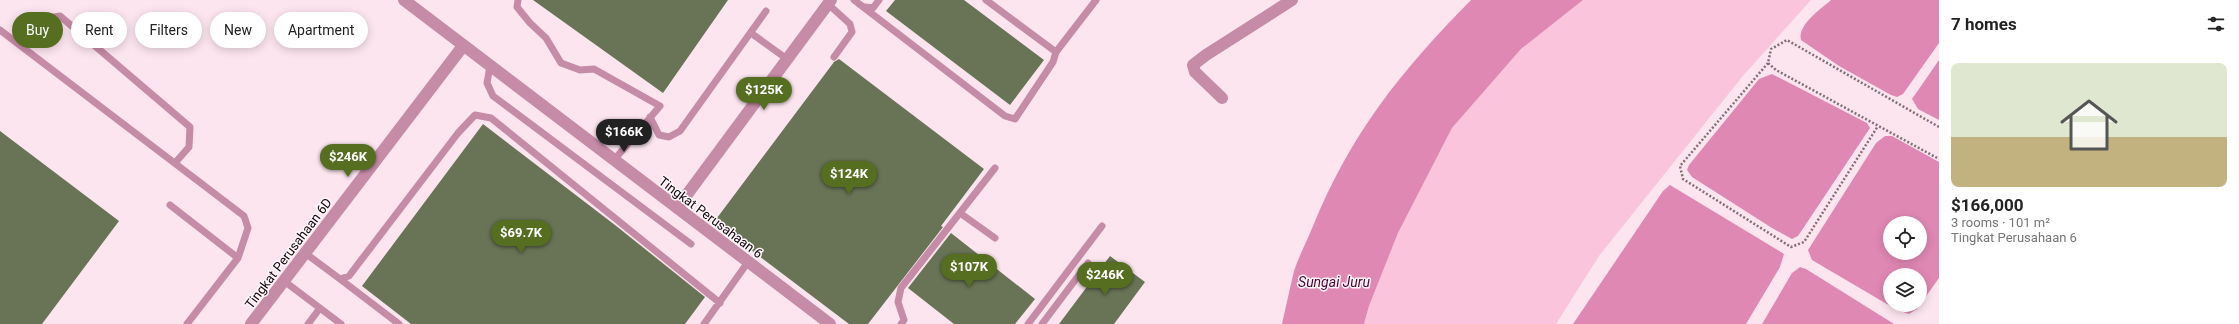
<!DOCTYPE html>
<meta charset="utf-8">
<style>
:root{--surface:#fff;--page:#f6f6f6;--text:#222;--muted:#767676;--accent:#556e20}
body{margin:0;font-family:Roboto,sans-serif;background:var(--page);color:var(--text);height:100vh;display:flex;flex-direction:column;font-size:15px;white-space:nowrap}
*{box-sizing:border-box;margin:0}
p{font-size:13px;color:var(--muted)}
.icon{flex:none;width:22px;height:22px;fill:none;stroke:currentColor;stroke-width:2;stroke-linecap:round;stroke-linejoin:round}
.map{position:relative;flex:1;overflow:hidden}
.panel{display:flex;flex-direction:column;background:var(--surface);width:300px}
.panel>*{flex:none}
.banner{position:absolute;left:12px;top:12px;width:380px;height:36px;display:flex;gap:8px}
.tools{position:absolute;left:1883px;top:216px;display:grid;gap:8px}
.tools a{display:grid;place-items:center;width:44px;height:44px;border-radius:50%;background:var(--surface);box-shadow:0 2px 10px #0003;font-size:20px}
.price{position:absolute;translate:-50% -34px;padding:0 9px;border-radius:14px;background:var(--accent);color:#fff;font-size:13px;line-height:26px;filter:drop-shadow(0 1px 2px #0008)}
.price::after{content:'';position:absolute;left:50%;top:24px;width:12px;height:9px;margin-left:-6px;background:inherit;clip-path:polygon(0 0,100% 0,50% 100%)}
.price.selected{background:#222;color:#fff}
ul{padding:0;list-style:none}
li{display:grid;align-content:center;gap:8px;height:212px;padding:0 12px}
li span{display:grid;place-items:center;height:124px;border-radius:8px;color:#555}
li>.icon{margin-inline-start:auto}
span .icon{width:72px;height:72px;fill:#fffc;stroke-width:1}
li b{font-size:17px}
h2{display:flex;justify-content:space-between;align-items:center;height:48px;padding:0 12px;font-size:17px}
.pill{padding:0 14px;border-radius:18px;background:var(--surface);box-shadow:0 2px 10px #0003;font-size:14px;line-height:36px}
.pill.selected{background:var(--accent);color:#fff}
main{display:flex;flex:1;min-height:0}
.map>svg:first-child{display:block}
.green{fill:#fac4dd}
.water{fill:#e088b4;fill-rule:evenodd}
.building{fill:#697456}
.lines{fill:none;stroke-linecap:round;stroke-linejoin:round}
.path{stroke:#816f77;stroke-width:2.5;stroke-dasharray:2 2;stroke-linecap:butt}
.lane{stroke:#c68ba7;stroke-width:7}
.street{stroke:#c68ba7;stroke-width:12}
.labels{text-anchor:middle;stroke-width:3;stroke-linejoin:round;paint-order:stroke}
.street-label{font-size:13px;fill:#13070d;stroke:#fff7fa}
.water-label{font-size:14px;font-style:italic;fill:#510034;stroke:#fff7fa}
</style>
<main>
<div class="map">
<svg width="1939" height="324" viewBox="0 0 1939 324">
<rect width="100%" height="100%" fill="#fce5ef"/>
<path class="green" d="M 1583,0 L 1811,0 L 1742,77 L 1599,256 L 1556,324 L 1364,324 L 1369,306 L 1398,233 L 1452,128 L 1521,49 Z"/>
<path class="water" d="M 1471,0 L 1583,0 L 1521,49 L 1452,128 L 1398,233 L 1369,306 L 1364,324 L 1282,324 C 1286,306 1290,288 1294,271 C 1299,256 1307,241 1313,226 C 1351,133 1401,71 1471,0 Z
M 1831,0 L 1939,0 L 1939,43 L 1903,94 L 1897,97 L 1891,95 L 1839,66 L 1801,40 C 1797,25 1821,9 1831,0 Z
M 1939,60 L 1939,120 L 1918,109 L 1912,99 Z
M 1772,74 L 1867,123 L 1870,128 L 1798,236 L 1792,239 L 1772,228 L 1692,177 L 1687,170 L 1689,165 L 1759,79 Z
M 1885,136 L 1892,136 L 1939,162 L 1939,278 L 1917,309 L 1909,314 L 1897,310 L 1812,260 L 1808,250 L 1876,143 ZM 1890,223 L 1920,223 L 1920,253 L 1890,253 ZM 1890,275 L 1920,275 L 1920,305 L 1890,305 Z
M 1670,185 L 1784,254 L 1780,267 L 1746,324 L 1573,324 L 1663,191 Z
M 1800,267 L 1806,269 L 1894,324 L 1762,324 L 1792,273 Z"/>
<path class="building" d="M 533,0 L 728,0 L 663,93 Z
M 895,0 L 964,0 L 1044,60 L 1010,105 L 886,11 Z
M 839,59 L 984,169 L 941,226 L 943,227 L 868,324 L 849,324 L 714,222 L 834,62 Z
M 483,124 L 615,225 L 705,297 L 685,324 L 411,324 L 362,286 Z
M 0,131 L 119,221 L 42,324 L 0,324 Z
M 951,233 L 1035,299 L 1015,324 L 954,324 L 908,288 Z
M 1110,256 L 1145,282 L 1114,324 L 1059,324 Z"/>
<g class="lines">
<path class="path" d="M 1768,63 L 1680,166 L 1683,179 L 1791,247 L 1804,242 L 1878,126
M 1939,127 L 1787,40 L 1771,49 L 1768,63 L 1776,70 L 1939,159"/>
<path class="lane" d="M 518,0 L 517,7 L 530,23 L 546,38 L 561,63 L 580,70 L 594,69 L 660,106 L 614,160
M 854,0 L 1005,116 L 1015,119 L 1053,62 L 1056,52 L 1096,0
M 986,0 L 1056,52
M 828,4 L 850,24 L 852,32 L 834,57
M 865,7 L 873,8 L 879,0
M 0,30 L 244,216 L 248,228 L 238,258 L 187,324
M 751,33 L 787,59
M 17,43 L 37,20 L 60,16 L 190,127 L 189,147 L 175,163
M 490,66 L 487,83 L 493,96 L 691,244
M 650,117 L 659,135 L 669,137 L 680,131 L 766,11
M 170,205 L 238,258
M 960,213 L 995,238
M 305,253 L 340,279 L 349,276 L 458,133 L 475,115 L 491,118 L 720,303
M 340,279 L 399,324
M 284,281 L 341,324
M 308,324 L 320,308
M 704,324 L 748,262
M 901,324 L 904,320 L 898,302 L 901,288 L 995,168
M 1028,324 L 1102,226
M 1042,324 L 1088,263"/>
<path class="street" d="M 404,0 L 830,324
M 1222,98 L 1195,72 L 1193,65 L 1206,55 L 1292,0
M 677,208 L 831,0
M 251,324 L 463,46"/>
</g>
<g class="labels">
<g class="street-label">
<text transform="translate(711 217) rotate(37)" y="5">Tingkat Perusahaan 6</text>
<text transform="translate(288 253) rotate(-53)" y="5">Tingkat Perusahaan 6D</text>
</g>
<g class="water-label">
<text x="1334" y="287">Sungai Juru</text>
</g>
</g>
</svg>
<div class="tools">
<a><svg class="icon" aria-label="locate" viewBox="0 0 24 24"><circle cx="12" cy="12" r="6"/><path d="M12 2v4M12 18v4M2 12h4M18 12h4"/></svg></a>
<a><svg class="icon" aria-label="layers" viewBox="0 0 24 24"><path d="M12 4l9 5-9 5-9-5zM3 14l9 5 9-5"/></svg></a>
</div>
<b class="price" style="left:764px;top:111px">$125K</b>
<b class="price selected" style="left:624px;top:153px">$166K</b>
<b class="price" style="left:348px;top:178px">$246K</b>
<b class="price" style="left:849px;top:195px">$124K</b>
<b class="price" style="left:521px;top:254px">$69.7K</b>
<b class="price" style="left:969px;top:288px">$107K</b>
<b class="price" style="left:1105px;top:296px">$246K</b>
<div class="banner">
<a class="pill selected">Buy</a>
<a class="pill">Rent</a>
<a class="pill">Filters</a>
<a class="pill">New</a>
<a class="pill">Apartment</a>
</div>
</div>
<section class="panel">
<h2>7 homes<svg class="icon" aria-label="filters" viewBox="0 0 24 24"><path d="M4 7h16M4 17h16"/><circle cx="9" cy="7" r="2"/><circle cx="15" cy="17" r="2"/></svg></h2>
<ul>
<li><span style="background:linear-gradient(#dfe7d0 60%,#c2b280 0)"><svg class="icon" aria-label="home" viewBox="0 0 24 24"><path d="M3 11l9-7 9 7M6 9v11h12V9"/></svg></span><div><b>$166,000</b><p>3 rooms · 101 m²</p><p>Tingkat Perusahaan 6</p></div></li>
</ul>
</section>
</main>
